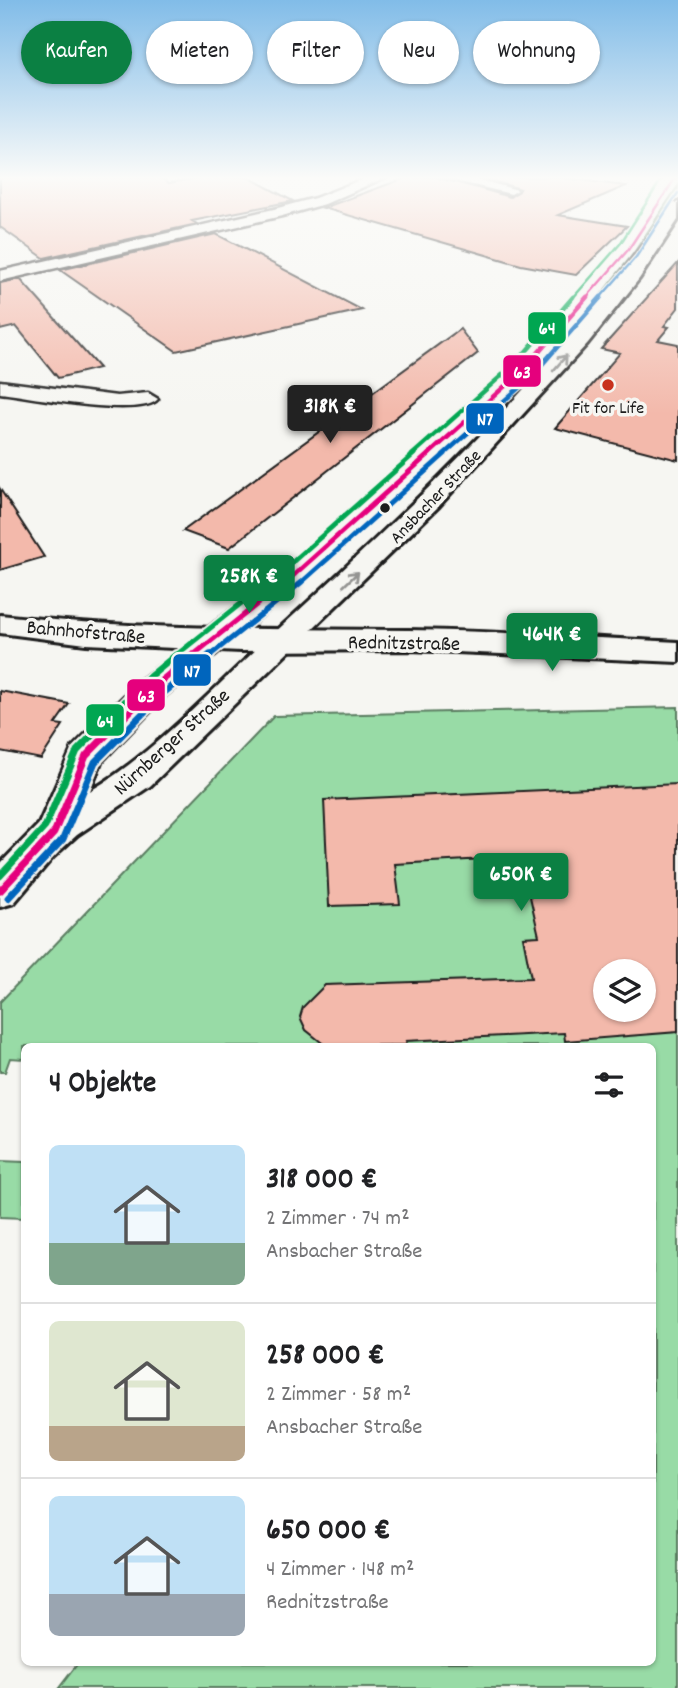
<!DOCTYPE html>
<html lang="de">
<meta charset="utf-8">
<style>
:root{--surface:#fff;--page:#f6f6f6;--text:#202124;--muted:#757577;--line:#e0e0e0;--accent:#0b8043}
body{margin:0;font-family:Dekko,sans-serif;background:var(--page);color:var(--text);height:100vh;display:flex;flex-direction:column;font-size:26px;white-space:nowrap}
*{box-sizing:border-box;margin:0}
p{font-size:23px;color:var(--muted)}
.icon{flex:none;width:38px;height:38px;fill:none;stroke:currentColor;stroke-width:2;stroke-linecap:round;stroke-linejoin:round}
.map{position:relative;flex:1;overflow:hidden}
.sheet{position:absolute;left:21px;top:1043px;width:635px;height:623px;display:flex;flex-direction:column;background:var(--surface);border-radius:10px;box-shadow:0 2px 5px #0004}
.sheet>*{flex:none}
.guide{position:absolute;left:21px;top:21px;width:637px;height:63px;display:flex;gap:14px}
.controls{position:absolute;left:593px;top:959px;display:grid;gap:14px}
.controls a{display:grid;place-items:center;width:63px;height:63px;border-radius:50%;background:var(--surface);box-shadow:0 2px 5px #0004;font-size:35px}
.price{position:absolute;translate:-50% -60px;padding:0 16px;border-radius:7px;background:var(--accent);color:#fff;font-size:23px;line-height:46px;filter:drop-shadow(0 2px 4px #0008)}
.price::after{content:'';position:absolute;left:50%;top:42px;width:21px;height:16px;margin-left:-10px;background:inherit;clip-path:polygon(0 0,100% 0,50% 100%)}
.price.current{background:#222;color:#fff}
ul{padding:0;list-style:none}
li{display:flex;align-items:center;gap:21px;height:175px;padding:0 28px}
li+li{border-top:2px solid var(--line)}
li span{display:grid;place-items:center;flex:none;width:196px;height:140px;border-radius:10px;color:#555}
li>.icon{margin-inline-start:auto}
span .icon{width:84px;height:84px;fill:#fffc;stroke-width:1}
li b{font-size:30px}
h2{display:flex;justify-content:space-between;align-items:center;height:84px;padding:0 28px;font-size:30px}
.pill{padding:0 24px;border-radius:32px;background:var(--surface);box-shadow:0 2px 5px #0004;font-size:24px;line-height:63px}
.pill.current{background:var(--accent);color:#fff}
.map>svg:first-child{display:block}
.green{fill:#98dba6;stroke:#5a7c61;stroke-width:2;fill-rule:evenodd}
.building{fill:#f3b9ab;stroke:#1c1c1c;stroke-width:2;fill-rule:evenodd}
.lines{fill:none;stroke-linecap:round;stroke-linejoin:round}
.street-casing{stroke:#1c1c1c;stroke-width:5}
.secondary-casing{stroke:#1c1c1c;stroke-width:6}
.primary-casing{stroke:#1c1c1c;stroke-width:6}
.street{fill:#f6f6f2;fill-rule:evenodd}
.secondary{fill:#f6f6f2;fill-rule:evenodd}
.primary{fill:#f6f6f2;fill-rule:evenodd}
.bus-1-far3-casing{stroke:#f6f6f2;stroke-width:5}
.bus-1-far2-casing{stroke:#f6f6f2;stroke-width:7}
.bus-1-far1-casing{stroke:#f6f6f2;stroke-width:9}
.bus-1-casing{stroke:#f6f6f2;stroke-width:12}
.bus-2-far3-casing{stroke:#f6f6f2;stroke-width:5}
.bus-2-far2-casing{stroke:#f6f6f2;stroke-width:7}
.bus-2-far1-casing{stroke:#f6f6f2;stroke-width:9}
.bus-2-casing{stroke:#f6f6f2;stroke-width:12}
.bus-3-far3-casing{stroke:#f6f6f2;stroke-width:5}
.bus-3-far2-casing{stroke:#f6f6f2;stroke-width:7}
.bus-3-far1-casing{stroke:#f6f6f2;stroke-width:9}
.bus-3-casing{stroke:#f6f6f2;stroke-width:12}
.bus-1-far3{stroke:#e5007d;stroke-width:2.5}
.bus-1-far2{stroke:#e5007d;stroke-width:4.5}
.bus-1-far1{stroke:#e5007d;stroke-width:5}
.bus-1{stroke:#e5007d;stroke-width:7}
.bus-2-far3{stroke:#0065bd;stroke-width:2.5}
.bus-2-far2{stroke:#0065bd;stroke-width:4.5}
.bus-2-far1{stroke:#0065bd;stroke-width:5}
.bus-2{stroke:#0065bd;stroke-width:7}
.bus-3-far3{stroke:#00a651;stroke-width:2.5}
.bus-3-far2{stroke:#00a651;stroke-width:4.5}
.bus-3-far1{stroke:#00a651;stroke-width:5}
.bus-3{stroke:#00a651;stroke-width:7}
.oneway{stroke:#949492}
.poi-dot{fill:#c8321e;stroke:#f6f6f2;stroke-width:2.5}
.bus-dot{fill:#1c1c1c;stroke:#f6f6f2;stroke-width:2.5}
.labels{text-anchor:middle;stroke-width:7;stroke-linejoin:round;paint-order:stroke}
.far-poi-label{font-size:18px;fill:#1c1c1c;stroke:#f6f6f2}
.far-street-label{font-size:18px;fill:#1c1c1c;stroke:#f6f6f2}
.street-label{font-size:21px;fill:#1c1c1c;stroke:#f6f6f2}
.line-badge{stroke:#f6f6f2;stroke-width:2.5}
.badge-label{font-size:19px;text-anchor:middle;font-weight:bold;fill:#fff}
</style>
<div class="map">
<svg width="678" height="1688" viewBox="0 0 678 1688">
<rect width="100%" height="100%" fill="#f6f6f2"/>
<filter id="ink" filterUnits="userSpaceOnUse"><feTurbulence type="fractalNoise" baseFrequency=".0143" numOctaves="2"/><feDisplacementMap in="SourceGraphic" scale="14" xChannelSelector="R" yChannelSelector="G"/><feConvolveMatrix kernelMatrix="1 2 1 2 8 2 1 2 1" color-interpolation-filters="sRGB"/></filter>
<g filter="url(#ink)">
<path class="green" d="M 678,186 C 678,215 600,302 579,329 L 575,327 L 633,254 Z
M 678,707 L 678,1688 L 59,1688 L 79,1662 L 653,1662 L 653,1046 L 24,1046 L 24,1059 L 10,1058 L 5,1072 L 0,1072 L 0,1002 L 274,716 ZM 606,971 L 644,971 L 644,1010 L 606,1010 Z
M 0,1161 L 24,1162 L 24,1218 L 0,1217 Z"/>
<path class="building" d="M 0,177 L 159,177 L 169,183 L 203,177 L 248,177 L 293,201 L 192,221 L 197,224 L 44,258 L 0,227 Z
M 408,177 L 438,177 L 510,197 L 520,189 L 479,177 L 556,177 L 626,186 L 558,215 L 627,226 L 576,275 L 521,265 L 323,208 Z
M 216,234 L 362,310 L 176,351 L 60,270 Z
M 678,263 L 678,308 L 664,326 L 669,327 L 658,340 L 678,344 L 678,460 L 555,428 L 620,353 L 601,349 Z
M 20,279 L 99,368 L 58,378 L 16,326 L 0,330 L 0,283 Z
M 460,329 L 478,353 L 229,548 L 183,531 Z
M 0,489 L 44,557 L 0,570 Z
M 0,691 L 69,704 L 55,724 L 63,725 L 41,759 L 0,751 Z
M 678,784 L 678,1032 L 565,1041 L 564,1033 L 406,1041 L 407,1045 L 326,1046 L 306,1030 L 300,1017 L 303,1007 L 325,985 L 531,978 L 523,937 L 539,936 L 521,857 L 395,864 L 400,904 L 329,906 L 324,800 ZM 606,971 L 644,971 L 644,1010 L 606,1010 Z"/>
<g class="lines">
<g class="street-casing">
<path id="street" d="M 368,177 L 386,177 L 325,204 L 282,216 L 0,281 L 0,271 L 274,209 L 315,198 Z
M 440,177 L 467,177 L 518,190 L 511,194 Z
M 0,381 L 117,396 L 148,393 L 158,399 C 142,419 27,396 0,393 Z"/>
</g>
<g class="secondary-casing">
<path id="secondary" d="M 0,615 C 139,630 269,629 408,630 C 498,631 588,638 678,642 L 678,662 L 410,650 L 241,651 L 86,644 L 0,633 Z"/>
</g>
<g class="primary-casing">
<path id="primary" d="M 678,202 L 678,220 L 639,279 L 588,343 L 439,506 L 150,786 L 77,835 L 53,857 L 14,903 L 0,907 L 0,864 L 39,824 L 73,747 L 101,719 L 142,679 L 285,568 L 517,363 L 533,363 L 536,368 L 533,373 L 305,580 L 166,695 L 101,762 L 90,791 C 149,757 208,694 259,647 C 408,511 558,371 672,204 Z"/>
</g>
<use href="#street" class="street"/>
<use href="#secondary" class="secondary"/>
<use href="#primary" class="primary"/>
<g class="bus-1-far3-casing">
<path id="bus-1-far3" d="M 585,299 L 628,250 L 676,177"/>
</g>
<g class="bus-1-far2-casing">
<path id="bus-1-far2" d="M 428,455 L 524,369 L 587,297"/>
</g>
<g class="bus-1-far1-casing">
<path id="bus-1-far1" d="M 191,657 L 295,574 L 429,454"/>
</g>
<g class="bus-1-casing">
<path id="bus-1" d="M 0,891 L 54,833 L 86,756 L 154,687 L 193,655"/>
</g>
<g class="bus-2-far3-casing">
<path id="bus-2-far3" d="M 599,299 L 636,257 L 678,193"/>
</g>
<g class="bus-2-far2-casing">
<path id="bus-2-far2" d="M 443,455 L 531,377 L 601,297"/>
</g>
<g class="bus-2-far1-casing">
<path id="bus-2-far1" d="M 208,657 L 302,582 L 445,454"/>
</g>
<g class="bus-2-casing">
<path id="bus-2" d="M 8,898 L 63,839 L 95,762 L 161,695 L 210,655"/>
</g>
<g class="bus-3-far3-casing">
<path id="bus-3-far3" d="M 572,299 L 620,244 L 663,177"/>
</g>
<g class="bus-3-far2-casing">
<path id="bus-3-far2" d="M 412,455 L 517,362 L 573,297"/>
</g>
<g class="bus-3-far1-casing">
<path id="bus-3-far1" d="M 174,657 L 288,566 L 414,454"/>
</g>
<g class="bus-3-casing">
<path id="bus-3" d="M 0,876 L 45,827 L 77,751 L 147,679 L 176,655"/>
</g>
<use href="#bus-1-far3" class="bus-1-far3"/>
<use href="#bus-1-far2" class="bus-1-far2"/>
<use href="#bus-1-far1" class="bus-1-far1"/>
<use href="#bus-1" class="bus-1"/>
<use href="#bus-2-far3" class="bus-2-far3"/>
<use href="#bus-2-far2" class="bus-2-far2"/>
<use href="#bus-2-far1" class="bus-2-far1"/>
<use href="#bus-2" class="bus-2"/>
<use href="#bus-3-far3" class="bus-3-far3"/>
<use href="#bus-3-far2" class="bus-3-far2"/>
<use href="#bus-3-far1" class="bus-3-far1"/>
<use href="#bus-3" class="bus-3"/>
</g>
<defs><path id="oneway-shaft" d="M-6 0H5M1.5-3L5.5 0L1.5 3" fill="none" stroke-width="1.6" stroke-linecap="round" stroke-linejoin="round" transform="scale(1.75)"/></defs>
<g class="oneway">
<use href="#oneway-shaft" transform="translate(560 363) rotate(-49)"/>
<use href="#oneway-shaft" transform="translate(351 579) rotate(-44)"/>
</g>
</g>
<linearGradient id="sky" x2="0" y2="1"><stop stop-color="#81bce8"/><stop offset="0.43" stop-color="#fbfbf9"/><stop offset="1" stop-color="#fbfbf9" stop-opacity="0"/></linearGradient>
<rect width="678" height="414" fill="url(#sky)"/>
<circle class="poi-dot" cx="608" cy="385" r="7"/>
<circle class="bus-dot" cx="385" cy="508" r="6"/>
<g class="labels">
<g class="far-poi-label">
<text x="608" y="413">Fit for Life</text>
</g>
<g class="far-street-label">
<text transform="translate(435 496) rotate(-46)" y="6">Ansbacher Straße</text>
</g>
<g class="street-label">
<text transform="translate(86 631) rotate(5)" y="7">Bahnhofstraße</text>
<text transform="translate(404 642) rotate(1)" y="7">Rednitzstraße</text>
<text transform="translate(171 741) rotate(-42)" y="7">Nürnberger Straße</text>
</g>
</g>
<g class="line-badge">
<rect x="527" y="311" width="40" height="34" rx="7" fill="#00a651"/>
<rect x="502" y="354" width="40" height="34" rx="7" fill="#e5007d"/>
<rect x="465" y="402" width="40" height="33" rx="7" fill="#0065bd"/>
<rect x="172" y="653" width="40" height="34" rx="7" fill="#0065bd"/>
<rect x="126" y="678" width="40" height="34" rx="7" fill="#e5007d"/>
<rect x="85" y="703" width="40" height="34" rx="7" fill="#00a651"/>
</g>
<g class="badge-label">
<text x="547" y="334">64</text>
<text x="522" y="378">63</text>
<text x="485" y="425">N7</text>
<text x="192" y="677">N7</text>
<text x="146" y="702">63</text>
<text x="105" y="727">64</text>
</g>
</svg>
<div class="controls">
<a><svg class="icon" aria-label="layers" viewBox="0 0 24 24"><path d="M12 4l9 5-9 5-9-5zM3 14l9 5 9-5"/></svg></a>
</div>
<b class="price current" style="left:330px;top:445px">318K €</b>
<b class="price" style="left:249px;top:615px">258K €</b>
<b class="price" style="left:552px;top:673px">464K €</b>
<b class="price" style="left:521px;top:913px">650K €</b>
<div class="guide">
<a class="pill current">Kaufen</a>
<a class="pill">Mieten</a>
<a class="pill">Filter</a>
<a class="pill">Neu</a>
<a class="pill">Wohnung</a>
</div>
<section class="sheet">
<h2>4 Objekte<svg class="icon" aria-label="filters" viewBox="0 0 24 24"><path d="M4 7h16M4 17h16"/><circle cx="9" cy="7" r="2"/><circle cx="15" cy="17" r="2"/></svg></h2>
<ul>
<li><span style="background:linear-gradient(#bfe0f5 70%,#7fa58c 0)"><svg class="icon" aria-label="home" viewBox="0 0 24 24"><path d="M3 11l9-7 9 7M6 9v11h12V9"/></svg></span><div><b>318 000 €</b><p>2 Zimmer · 74 m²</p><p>Ansbacher Straße</p></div></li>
<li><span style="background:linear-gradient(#dfe7d0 75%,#b9a48a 0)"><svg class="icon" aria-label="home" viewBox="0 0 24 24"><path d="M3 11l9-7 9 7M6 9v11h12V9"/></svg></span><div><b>258 000 €</b><p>2 Zimmer · 58 m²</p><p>Ansbacher Straße</p></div></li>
<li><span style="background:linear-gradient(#bfe0f5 70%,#9aa5b1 0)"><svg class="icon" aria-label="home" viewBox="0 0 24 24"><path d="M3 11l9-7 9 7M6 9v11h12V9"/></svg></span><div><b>650 000 €</b><p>4 Zimmer · 148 m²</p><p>Rednitzstraße</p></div></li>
</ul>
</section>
</div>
